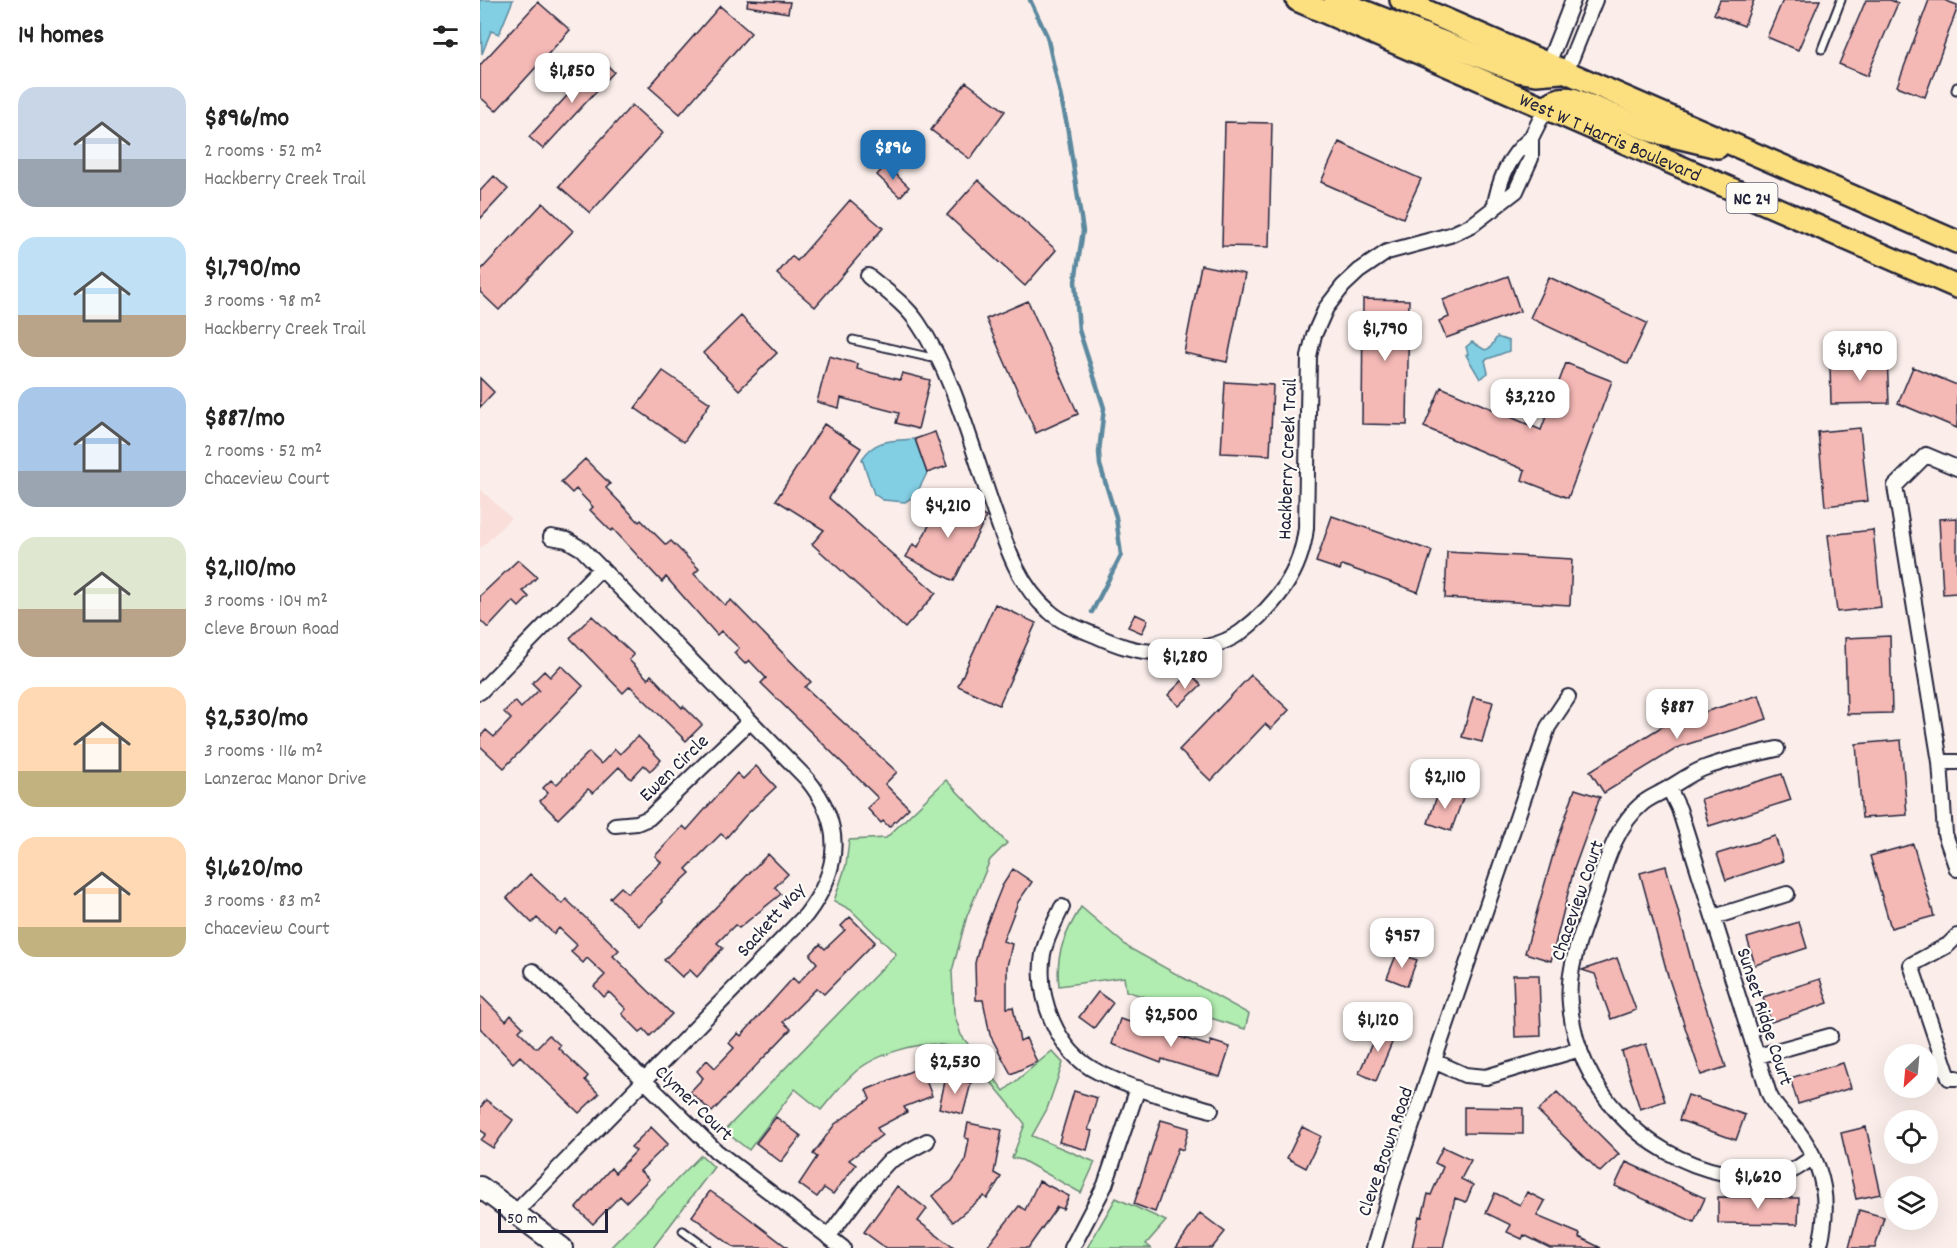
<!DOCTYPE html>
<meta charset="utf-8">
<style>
:root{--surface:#fff;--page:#f6f6f6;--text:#222;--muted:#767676;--accent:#1f6fb2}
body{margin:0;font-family:Dekko,sans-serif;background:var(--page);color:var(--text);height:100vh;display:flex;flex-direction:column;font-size:22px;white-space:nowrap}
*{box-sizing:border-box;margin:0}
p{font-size:20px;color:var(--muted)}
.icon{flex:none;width:33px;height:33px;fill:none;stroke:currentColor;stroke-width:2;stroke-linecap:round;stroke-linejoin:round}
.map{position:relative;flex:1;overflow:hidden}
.panel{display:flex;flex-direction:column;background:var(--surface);width:480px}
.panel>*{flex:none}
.needle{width:39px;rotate:206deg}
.buttons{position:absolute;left:1404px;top:1044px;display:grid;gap:12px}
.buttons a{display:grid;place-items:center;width:54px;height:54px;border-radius:50%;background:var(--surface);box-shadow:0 6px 24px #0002;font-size:30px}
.scale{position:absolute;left:18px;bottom:15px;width:110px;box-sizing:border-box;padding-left:6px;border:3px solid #22223b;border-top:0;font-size:16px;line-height:21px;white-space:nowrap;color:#22223b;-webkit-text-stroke:4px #fdfcf7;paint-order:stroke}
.price{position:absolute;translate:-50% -51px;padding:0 14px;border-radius:12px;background:#fff;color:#222;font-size:20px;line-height:39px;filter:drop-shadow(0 2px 3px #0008)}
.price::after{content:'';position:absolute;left:50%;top:36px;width:18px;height:14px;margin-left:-9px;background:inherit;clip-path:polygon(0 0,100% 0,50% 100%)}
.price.selected{background:var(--accent);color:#fff}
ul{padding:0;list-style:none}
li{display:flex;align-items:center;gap:18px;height:150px;padding:0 18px}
li span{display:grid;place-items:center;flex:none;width:168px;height:120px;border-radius:18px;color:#555}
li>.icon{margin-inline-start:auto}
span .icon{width:72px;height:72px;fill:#fffc;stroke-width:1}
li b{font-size:26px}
h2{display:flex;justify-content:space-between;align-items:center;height:72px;padding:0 18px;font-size:26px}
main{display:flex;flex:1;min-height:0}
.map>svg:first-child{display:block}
.built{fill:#f9deda}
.green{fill:#b1ecb0;stroke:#6a8776;stroke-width:1.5}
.water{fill:#82cee2;stroke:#5c899f;stroke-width:1.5}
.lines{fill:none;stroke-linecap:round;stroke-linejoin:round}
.stream{stroke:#5c899f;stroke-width:4.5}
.building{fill:#f4b8b5;stroke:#22223b;stroke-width:1.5}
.lane-casing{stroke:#22223b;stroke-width:11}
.street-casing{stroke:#22223b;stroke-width:18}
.secondary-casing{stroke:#22223b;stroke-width:24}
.primary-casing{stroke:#22223b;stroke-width:26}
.lane{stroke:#fdfcf7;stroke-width:7}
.street{stroke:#fdfcf7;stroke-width:14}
.secondary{stroke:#fdfcf7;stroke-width:20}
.primary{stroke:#fce080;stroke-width:21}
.labels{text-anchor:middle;stroke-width:4.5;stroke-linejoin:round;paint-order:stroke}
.shield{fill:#fdfcf7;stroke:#646373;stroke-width:1.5}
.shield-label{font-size:18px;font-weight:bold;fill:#22223b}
.street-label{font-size:20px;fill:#22223b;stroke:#fdfcf7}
</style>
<main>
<section class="panel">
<h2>14 homes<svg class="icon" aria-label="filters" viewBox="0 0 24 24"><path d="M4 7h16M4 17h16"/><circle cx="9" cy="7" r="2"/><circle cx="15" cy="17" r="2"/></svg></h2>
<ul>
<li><span style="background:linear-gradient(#c9d6e8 60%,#9aa5b1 0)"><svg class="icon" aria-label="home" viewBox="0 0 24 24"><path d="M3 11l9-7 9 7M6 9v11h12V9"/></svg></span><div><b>$896/mo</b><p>2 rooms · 52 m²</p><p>Hackberry Creek Trail</p></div></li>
<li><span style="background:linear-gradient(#bfe0f5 65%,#b9a48a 0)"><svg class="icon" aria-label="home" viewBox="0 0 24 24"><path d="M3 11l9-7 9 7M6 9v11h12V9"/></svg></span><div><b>$1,790/mo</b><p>3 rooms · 98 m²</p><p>Hackberry Creek Trail</p></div></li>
<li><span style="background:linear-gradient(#a9c7e8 70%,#9aa5b1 0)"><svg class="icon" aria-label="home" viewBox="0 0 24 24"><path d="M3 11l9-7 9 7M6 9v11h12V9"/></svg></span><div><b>$887/mo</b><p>2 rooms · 52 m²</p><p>Chaceview Court</p></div></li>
<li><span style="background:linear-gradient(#dfe7d0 60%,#b9a48a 0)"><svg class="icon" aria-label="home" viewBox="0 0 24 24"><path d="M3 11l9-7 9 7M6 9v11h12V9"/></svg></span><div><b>$2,110/mo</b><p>3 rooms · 104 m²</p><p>Cleve Brown Road</p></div></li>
<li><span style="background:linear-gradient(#ffd9b3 70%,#c2b280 0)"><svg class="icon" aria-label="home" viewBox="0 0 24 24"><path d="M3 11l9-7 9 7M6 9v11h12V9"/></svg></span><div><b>$2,530/mo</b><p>3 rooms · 116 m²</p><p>Lanzerac Manor Drive</p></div></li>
<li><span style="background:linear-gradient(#ffd9b3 75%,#c2b280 0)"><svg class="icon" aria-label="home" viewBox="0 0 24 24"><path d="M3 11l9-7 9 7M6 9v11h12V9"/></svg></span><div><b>$1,620/mo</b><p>3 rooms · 83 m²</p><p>Chaceview Court</p></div></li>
</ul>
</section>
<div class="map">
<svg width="1477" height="1248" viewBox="0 0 1477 1248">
<rect width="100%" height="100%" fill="#fbeeea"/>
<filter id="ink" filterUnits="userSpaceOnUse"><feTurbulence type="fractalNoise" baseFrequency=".0167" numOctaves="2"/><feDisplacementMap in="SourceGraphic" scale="12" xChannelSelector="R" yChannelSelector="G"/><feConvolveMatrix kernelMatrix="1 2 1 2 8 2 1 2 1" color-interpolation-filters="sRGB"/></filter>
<g filter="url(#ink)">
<path class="built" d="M 0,489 L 31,518 L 0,549 Z"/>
<path class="green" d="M 466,780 L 527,843 L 510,860 L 487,916 L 472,971 L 474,1013 L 481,1035 L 524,1091 L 572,1051 L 583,1063 L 567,1109 L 552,1136 L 615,1162 L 601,1193 L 542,1160 L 532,1158 L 545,1124 C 530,1105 492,1055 471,1047 C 444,1038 392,1055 372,1075 C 361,1085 351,1098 341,1110 L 315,1089 L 269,1150 L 244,1131 L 416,954 L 371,910 L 354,901 L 366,865 L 369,840 L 406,838 Z
M 601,907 L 649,948 L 769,1014 L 765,1029 L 646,991 L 644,977 L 579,986 C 575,954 585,933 601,907 Z
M 221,1155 L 234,1167 L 173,1248 L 130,1248 Z
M 636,1198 L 686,1221 L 666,1244 L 671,1248 L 607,1248 Z"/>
<path class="water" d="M 0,0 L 33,0 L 19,34 L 11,31 L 2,54 Z
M 1017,337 L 1029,341 L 1029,351 L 1005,360 L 1008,373 L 1000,379 L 986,355 L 988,354 L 986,347 L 992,342 L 1005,350 L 1010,348 Z
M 435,439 L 447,473 L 436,495 L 425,502 L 403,500 L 394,494 L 382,459 C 396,438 412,441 435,439 Z"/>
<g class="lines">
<path class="stream" d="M 550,0 L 567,36 L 587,125 L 603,231 L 595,281 L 599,330 L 624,408 L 619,452 L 620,465 L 636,517 L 641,555 L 612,612"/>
</g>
<path class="building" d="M 268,0 L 310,2 L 308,13 L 267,6 Z
M 1240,0 L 1274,0 L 1264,26 L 1234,14 Z
M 1303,0 L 1340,0 L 1318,50 L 1287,37 Z
M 1386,0 L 1410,0 L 1418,3 L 1387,76 L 1359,64 Z
M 1449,0 L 1464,0 L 1477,5 L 1477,9 L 1445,97 L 1417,86 Z
M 58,2 L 90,30 L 16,111 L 0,97 L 0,65 Z
M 240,6 L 271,33 L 200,114 L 169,87 Z
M 121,59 L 134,72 L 63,149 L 49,137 Z
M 486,82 L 525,111 L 490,159 L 451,130 Z
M 152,105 L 183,133 L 110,213 L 79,186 Z
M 745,122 L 792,123 L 789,247 L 742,246 Z
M 859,142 L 941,179 L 923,218 L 841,182 Z
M 406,165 L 429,187 L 420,197 L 397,175 Z
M 14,176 L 28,189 L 0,219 L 0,191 Z
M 498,180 L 576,250 L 545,286 L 467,215 Z
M 370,200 L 403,228 L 335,307 L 297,274 L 312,256 L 317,261 Z
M 63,203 L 93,231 L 19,310 L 0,292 L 0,271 Z
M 721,265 L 765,274 L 747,362 L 704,353 Z
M 1028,276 L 1040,311 L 966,338 L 959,321 L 969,317 L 963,300 Z
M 1069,277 L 1167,323 L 1148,364 L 1050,318 Z
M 883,299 L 929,300 L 927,425 L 882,424 Z
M 548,301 L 598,414 L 556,433 L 506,319 Z
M 261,316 L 297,353 L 259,390 L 223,353 Z
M 349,356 L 378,364 L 377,369 L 420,380 L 422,373 L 450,380 L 438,429 L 416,423 L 419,413 L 361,398 L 359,408 L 337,402 Z
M 1407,357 L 1409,403 L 1351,404 L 1350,366 L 1362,366 L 1362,359 Z
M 1086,363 L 1132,381 L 1088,498 L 1042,480 L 1045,470 L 944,427 L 961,387 L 1061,430 Z
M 1433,367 L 1477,385 L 1477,428 L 1418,403 Z
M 183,371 L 230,403 L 204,442 L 155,408 Z
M 0,378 L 14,392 L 0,407 Z
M 745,382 L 793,385 L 790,455 L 741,453 Z
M 344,424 L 381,448 L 349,498 L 456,593 L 425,628 L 332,544 L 344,530 L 296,500 Z
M 1380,428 L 1388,501 L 1345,506 L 1338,432 Z
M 455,432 L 467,466 L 447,473 L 435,439 Z
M 105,459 L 130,484 L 126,488 L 159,522 L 161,520 L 186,545 L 191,541 L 219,569 L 214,574 L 245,605 L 251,600 L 331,682 L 325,687 L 417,772 L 405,784 L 429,808 L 409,827 L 403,821 L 401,823 L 387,808 L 398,798 L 281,683 L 286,678 L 269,660 L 265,664 L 254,653 L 259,648 L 241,631 L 237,635 L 186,577 L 182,582 L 133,529 L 131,531 L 110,510 L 113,507 L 96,489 L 92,493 L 81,482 Z
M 464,496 L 506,517 L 474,581 L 426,557 L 433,544 L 438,547 Z
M 852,516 L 952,551 L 938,592 L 862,565 L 860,570 L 836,562 Z
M 1477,518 L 1477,593 L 1463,594 L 1459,519 Z
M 1393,530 L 1401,607 L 1357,612 L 1348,535 Z
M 967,552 L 1092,559 L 1090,605 L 965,598 Z
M 38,560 L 57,577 L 43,591 L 49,597 L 39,607 L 33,601 L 8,628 L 0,620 L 0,596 Z
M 515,604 L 556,623 L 519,705 L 478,686 Z
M 655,614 L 668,620 L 662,633 L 648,627 Z
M 112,616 L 154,655 L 149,660 L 168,679 L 171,675 L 202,708 L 203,706 L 222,725 L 206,741 L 150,686 L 143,693 L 90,638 Z
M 1410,636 L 1412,713 L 1367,714 L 1365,638 Z
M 81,665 L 103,686 L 24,768 L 0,746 L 0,737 L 6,730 L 14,737 L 31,719 L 24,712 L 35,701 L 41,708 L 59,690 L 52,683 L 64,671 L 70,677 Z
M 710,673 L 721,685 L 699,706 L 688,695 Z
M 771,675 L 809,710 L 791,729 L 785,724 L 731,781 L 699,750 Z
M 1279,695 L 1287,719 L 1199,747 L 1124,793 L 1110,771 L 1186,724 Z
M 993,697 L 1013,702 L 1002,742 L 982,737 Z
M 158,736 L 181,760 L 170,771 L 164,765 L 151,779 L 139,767 L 113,793 L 108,789 L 78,819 L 60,801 L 68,793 L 63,788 L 71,780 L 76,785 L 109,752 L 121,764 L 135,749 L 140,754 Z
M 1421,740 L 1427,815 L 1382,818 L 1376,744 Z
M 276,766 L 296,787 L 266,815 L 246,838 L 241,834 L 206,869 L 210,873 L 181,900 L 183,902 L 159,926 L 130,898 L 141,887 L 148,893 L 161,881 L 181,862 L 175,856 L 203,826 L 207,830 L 257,773 L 263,779 Z
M 1302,774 L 1311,800 L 1229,826 L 1221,799 Z
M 1095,789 L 1120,797 L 1094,869 L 1071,961 L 1045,953 L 1075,848 Z
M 959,790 L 983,798 L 971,831 L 948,823 Z
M 1295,836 L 1303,861 L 1246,880 L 1237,854 Z
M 1433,844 L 1454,916 L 1411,928 L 1390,856 Z
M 288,854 L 308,874 L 295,887 L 301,894 L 259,928 L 255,925 L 237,943 L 243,948 L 217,977 L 210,970 L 202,977 L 184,960 Z
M 1186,866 L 1214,971 L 1246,1067 L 1221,1075 L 1188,976 L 1160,873 Z
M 533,869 L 552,882 L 538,902 L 523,941 L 532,944 L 527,967 L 527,1008 L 533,1007 L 540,1041 L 546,1038 L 557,1062 L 531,1074 L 510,1035 L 503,1000 L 496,1000 L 495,963 L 502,936 L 522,886 Z
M 50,874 L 82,904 L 86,899 L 139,950 L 133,956 L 192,1014 L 170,1036 L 164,1029 L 160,1032 L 142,1014 L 146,1009 L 129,992 L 124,997 L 114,986 L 125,975 L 107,958 L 103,963 L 91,952 L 97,945 L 79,928 L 74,934 L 57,918 L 52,923 L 27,898 Z
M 370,917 L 395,942 L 344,994 L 337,988 L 303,1022 L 311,1029 L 232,1112 L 210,1092 L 223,1078 L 217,1071 L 227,1060 L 235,1068 L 254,1048 L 249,1043 L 258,1033 L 261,1036 L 313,978 L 318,983 L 337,963 L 330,955 L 340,944 L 345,949 L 365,930 L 361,926 Z
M 1319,922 L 1327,948 L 1275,965 L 1267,938 Z
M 917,953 L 937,960 L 927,986 L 907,978 Z
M 1137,958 L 1156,1010 L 1131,1019 L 1115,974 L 1102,970 Z
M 1033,975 L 1059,975 L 1061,1036 L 1035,1037 Z
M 1340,979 L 1348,1003 L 1291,1022 L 1283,997 Z
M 618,992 L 633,1003 L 614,1028 L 599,1017 Z
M 0,995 L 26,1021 L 31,1015 L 43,1027 L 39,1031 L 56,1048 L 69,1035 L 80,1045 L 78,1048 L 108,1076 L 105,1080 L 119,1094 L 99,1113 L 40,1056 L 33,1063 L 0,1028 Z
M 640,1019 L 730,1046 L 731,1041 L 750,1047 L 740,1077 L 682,1059 L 681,1063 L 632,1044 Z
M 900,1025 L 916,1033 L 896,1081 L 879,1073 Z
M 1166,1044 L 1185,1101 L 1160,1109 L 1142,1052 Z
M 1363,1063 L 1371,1088 L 1318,1104 L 1310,1078 Z
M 441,1067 L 452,1096 L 424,1107 L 427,1112 L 397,1128 L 402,1135 L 369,1160 L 376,1165 L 353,1194 L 344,1188 L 337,1197 L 319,1184 L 337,1157 L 333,1154 L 355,1124 L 390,1099 L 386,1090 Z
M 466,1077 L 491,1083 L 483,1114 L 459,1108 Z
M 594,1091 L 617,1098 L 608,1130 L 612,1131 L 607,1150 L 579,1142 Z
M 1077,1092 L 1139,1154 L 1120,1172 L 1058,1111 Z
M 1208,1095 L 1265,1115 L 1256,1140 L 1199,1120 Z
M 6,1100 L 33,1120 L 13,1148 L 1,1140 L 6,1134 L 0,1130 L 0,1108 Z
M 984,1107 L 1043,1108 L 1043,1134 L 984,1133 Z
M 296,1117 L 321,1136 L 301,1162 L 276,1143 Z
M 681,1120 L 709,1128 L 703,1150 L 698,1148 L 675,1212 L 654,1204 Z
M 488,1123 L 522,1130 L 514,1173 L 521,1177 L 507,1199 L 504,1196 L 473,1222 L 452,1196 L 472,1181 L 485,1161 L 489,1139 L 485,1138 Z
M 171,1127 L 188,1144 L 160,1171 L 169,1179 L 146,1202 L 140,1196 L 113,1224 L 96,1208 L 131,1168 L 135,1173 L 156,1151 L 151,1147 Z
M 822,1127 L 841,1136 L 826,1168 L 807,1158 Z
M 1386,1127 L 1401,1194 L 1376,1199 L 1361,1133 Z
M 963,1147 L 991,1160 L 981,1179 L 993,1185 L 986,1202 L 975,1198 L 963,1248 L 932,1248 L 939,1216 L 942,1217 L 948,1194 L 951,1195 L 963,1167 L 955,1163 Z
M 1146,1162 L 1225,1198 L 1214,1222 L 1135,1186 Z
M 559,1181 L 589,1196 L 583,1209 L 577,1207 L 548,1248 L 506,1248 L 539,1206 L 545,1210 Z
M 417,1186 L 447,1209 L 438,1221 L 474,1248 L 406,1248 L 384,1232 Z
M 230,1191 L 257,1209 L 308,1248 L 255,1248 L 212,1216 Z
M 1047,1192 L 1065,1201 L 1057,1216 L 1100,1234 L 1099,1237 L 1121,1248 L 1070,1248 L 1044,1235 L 1042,1239 L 1027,1232 L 1031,1225 L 1006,1213 L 1015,1193 L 1040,1205 Z
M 1238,1197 L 1319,1198 L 1318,1224 L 1238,1223 Z
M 1379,1210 L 1404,1217 L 1395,1248 L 1369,1248 Z
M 720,1213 L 745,1232 L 732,1248 L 696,1248 Z"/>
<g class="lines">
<g class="lane-casing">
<path id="lane" d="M 1342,49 L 1361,0
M 1476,90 L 1477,87
M 373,340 L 457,359
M 203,1231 L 226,1248"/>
</g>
<g class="street-casing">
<path id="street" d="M 1068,64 L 1093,0
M 1086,72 L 1115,0
M 1014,209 C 1019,181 1028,156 1051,138
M 388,276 C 406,291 425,304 438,323 C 474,375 492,449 513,508 C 526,545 538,585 569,611 C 582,623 600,629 617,636 C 637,645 656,652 678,652 C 706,652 738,649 761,632 C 796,605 821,573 826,528 L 829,356 L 834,335 L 846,308 L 863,286 L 879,271 L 907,252 L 970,235 L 992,225 L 1036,191 L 1051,158 L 1051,138 L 1066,108
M 1477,468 L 1446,455 L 1415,486 L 1460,762 L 1465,834 L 1477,869
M 0,692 L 121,568
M 1297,749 C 1272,755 1246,759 1222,769 C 1210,774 1199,782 1187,789 C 1179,794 1170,797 1163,803 C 1138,823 1126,860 1117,890 C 1105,925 1086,966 1090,1004 C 1097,1088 1162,1156 1243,1173 C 1265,1177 1290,1179 1311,1171 C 1319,1168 1326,1161 1334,1157
M 1460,762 L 1477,762
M 1189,788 L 1199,809 L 1289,1094 C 1296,1110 1307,1118 1317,1130 C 1345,1166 1351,1205 1339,1248
M 135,825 L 157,823 L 169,818 L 270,721
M 582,907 C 575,922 566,937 563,954 C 556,997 577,1052 618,1072 C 653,1090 694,1099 731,1110
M 1234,917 L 1307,894
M 1477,936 L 1468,945 L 1431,965 L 1469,1078 L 1477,1078
M 53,971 L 236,1151 L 363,1248
M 1278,1056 L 1350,1036
M 956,1062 L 985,1075 L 1006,1077 L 1100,1049
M 35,1213 L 326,915 C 361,869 364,824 327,779 L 102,549 L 87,540 L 71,537
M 348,1237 L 388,1184 L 408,1162 L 447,1141
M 592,1248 L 625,1185 L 658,1088
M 894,1248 L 916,1172 L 1068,727 L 1088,697"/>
</g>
<g class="secondary-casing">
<path id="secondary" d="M 0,1187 L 82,1248"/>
</g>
<g class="primary-casing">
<g id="primary">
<path id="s1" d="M 817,0 L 1477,287"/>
<path d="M 855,0 L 1037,71 L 1056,74 L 1081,72"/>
<path d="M 921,0 L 1477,242"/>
<path d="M 1066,108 C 1074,99 1082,97 1093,99 L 1172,131 L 1238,147"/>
</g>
</g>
<use href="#lane" class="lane"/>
<use href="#street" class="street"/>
<use href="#secondary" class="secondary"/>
<use href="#primary" class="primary"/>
</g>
</g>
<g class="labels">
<rect class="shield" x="1246.5" y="183" width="51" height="30" rx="4.5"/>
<g class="shield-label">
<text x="1272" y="204">NC 24</text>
</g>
<g class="street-label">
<text dy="7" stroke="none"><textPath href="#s1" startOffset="342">West W T Harris Boulevard</textPath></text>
<text transform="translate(806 459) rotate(-88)" y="7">Hackberry Creek Trail</text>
<text transform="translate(193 767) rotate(-44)" y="7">Ewen Circle</text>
<text transform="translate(1096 900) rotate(-71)" y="7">Chaceview Court</text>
<text transform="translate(290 919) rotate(-48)" y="7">Sackett Way</text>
<text transform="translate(1286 1016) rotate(72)" y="7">Sunset Ridge Court</text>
<text transform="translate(215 1102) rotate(44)" y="7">Clymer Court</text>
<text transform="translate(904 1151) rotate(-71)" y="7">Cleve Brown Road</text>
</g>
</g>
</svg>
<div class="buttons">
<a><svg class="needle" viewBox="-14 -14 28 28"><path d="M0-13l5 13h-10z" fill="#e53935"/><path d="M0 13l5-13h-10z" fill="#767676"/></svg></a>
<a><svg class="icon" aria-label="locate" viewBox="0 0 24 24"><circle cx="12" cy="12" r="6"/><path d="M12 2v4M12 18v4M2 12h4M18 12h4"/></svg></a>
<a><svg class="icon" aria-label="layers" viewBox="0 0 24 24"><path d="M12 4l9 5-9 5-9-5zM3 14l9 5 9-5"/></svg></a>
</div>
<div class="scale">50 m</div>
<b class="price" style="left:92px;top:104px">$1,850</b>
<b class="price selected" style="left:413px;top:181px">$896</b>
<b class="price" style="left:905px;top:362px">$1,790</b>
<b class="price" style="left:1380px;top:382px">$1,890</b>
<b class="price" style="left:1050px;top:430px">$3,220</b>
<b class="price" style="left:468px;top:539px">$4,210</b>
<b class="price" style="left:705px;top:690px">$1,280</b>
<b class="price" style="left:1197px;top:740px">$887</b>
<b class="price" style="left:965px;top:810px">$2,110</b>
<b class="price" style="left:922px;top:969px">$957</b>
<b class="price" style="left:691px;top:1048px">$2,500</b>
<b class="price" style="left:898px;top:1053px">$1,120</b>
<b class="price" style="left:475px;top:1095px">$2,530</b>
<b class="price" style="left:1278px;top:1210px">$1,620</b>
</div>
</main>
